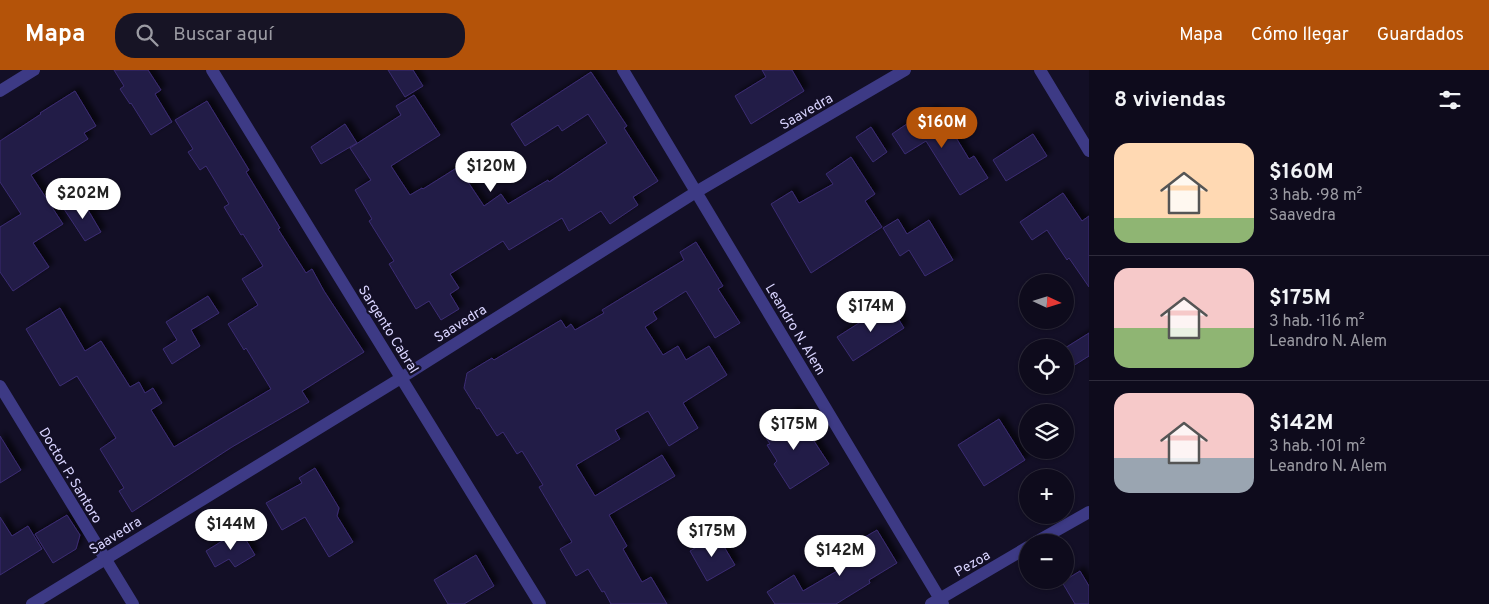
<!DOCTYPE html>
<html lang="es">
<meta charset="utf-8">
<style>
:root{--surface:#0e0b1c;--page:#171425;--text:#f1f3f6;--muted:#9b9ba3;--line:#2e2b3b;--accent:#b45309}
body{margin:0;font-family:Overpass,sans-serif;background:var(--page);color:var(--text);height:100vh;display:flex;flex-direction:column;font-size:19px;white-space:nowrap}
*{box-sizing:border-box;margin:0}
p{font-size:16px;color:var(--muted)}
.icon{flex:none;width:28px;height:28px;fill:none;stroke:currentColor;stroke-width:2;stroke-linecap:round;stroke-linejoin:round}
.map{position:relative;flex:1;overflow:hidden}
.sheet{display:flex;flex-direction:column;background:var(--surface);width:400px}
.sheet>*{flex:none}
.needle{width:32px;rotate:94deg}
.tools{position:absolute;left:1019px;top:204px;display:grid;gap:10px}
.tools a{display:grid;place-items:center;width:55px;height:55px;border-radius:50%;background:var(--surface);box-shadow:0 1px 4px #0004,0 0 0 1px var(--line);font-size:25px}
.price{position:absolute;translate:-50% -42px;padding:0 11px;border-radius:18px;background:#fff;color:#222;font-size:16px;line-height:32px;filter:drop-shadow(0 1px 2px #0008)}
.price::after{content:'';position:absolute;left:50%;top:30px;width:15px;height:11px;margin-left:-8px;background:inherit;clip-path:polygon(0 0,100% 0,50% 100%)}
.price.selected{background:var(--accent);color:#fff}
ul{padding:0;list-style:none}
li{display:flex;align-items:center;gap:15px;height:125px;padding:0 25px}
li+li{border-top:1px solid var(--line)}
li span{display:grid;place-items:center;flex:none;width:140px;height:100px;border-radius:15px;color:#555}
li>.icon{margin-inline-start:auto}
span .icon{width:60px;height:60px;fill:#fffc;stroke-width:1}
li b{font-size:21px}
h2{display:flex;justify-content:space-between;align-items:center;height:60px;padding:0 25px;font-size:21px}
header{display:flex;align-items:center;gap:30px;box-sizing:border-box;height:70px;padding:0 25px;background:var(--accent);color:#fff}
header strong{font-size:24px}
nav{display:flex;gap:28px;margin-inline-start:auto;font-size:18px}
.search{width:350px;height:45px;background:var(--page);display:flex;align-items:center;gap:12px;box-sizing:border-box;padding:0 18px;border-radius:20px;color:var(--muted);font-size:19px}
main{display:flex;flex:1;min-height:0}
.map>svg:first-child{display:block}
.building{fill:#241b47;stroke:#3b2d73;filter:url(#shadow)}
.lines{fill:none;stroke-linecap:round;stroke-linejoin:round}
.minor{stroke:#3d3a85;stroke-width:12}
.labels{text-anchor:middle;stroke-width:4.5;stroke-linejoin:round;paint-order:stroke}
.street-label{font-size:14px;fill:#d9d4ff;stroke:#130f26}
</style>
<header>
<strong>Mapa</strong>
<div class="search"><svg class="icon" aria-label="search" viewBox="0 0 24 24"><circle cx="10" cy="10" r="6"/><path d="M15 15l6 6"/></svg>Buscar aquí</div>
<nav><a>Mapa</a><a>Cómo llegar</a><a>Guardados</a></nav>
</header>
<main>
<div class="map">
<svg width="1089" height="534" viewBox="0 0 1089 534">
<defs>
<filter id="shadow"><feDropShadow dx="4.5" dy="-4.5" stdDeviation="2.5" flood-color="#0009"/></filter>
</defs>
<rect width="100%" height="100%" fill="#130f26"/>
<path class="building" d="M 114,0 L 148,0 L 161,20 L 155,24 L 172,52 L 151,65 L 131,33 L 130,34 L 120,19 L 124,16 Z
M 388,0 L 413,0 L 423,16 L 405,27 Z
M 762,0 L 792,0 L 804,21 L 751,54 L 735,26 L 766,7 Z
M 591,2 L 627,56 L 624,58 L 658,111 L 633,127 L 638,135 L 610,154 L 601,141 L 569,161 L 562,148 L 509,180 L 503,171 L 450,204 L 459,218 L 450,224 L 459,239 L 441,250 L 429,231 L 416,239 L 389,194 L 394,191 L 369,151 L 372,149 L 355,120 L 371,110 L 350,78 L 401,45 L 396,36 L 414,25 L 440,65 L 391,96 L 410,125 L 422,118 L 423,119 L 458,97 L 484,136 L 501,124 L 508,134 L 548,110 L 549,112 L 607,73 L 588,44 L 562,61 L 558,55 L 525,76 L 511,54 Z
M 75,21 L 96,56 L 84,63 L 88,69 L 31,105 L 63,154 L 33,173 L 49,197 L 13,221 L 0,202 L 0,157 L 21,144 L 0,112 L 0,71 L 41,44 L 40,43 Z
M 207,31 L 249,100 L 246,102 L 280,158 L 278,159 L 306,203 L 312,199 L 324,221 L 364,282 L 302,321 L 309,332 L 232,377 L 132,442 L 119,421 L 124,418 L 100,379 L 116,368 L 77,306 L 60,316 L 26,259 L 60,238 L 85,281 L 101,271 L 130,317 L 139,312 L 145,323 L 153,318 L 162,333 L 151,340 L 174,377 L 271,319 L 246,278 L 244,280 L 228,254 L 258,235 L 242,209 L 263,196 L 243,164 L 241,165 L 224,137 L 229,134 L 206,96 L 200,100 L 188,82 L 193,79 L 175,50 Z
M 933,40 L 937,45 L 941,43 L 969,89 L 974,86 L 988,108 L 960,125 L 926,71 L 905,84 L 892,64 L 920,45 L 922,47 Z
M 345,54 L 357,73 L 321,94 L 311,77 Z
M 871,57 L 887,82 L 873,92 L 856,67 Z
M 1033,64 L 1047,86 L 1006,111 L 993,90 Z
M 851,87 L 875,124 L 865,131 L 882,157 L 811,203 L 771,134 L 792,121 L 799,133 L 833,114 L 826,104 Z
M 1063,123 L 1082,151 L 1089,146 L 1089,217 L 1069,188 L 1067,190 L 1047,160 L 1032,170 L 1020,152 Z
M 81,128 L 101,162 L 85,171 L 64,139 Z
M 898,149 L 907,164 L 929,150 L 953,190 L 925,206 L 909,180 L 900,186 L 883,158 Z
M 696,172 L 723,216 L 718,219 L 740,253 L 715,268 L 686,221 L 653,242 L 657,249 L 645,257 L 663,285 L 678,276 L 686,290 L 709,276 L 727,305 L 683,333 L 698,358 L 669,376 L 648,341 L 615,360 L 620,369 L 576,395 L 595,426 L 662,385 L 675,406 L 609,445 L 627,476 L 623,479 L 642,512 L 651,507 L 667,534 L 611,534 L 604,521 L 602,522 L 588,499 L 576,506 L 560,479 L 572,472 L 539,417 L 543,415 L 522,381 L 517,384 L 503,362 L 497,366 L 479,338 L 477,339 L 464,318 L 467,303 L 492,288 L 494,290 L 561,250 L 566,258 L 571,254 L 575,260 L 604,243 L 602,240 L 684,190 L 680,182 Z
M 208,226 L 219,243 L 191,260 L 200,276 L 172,294 L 163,279 L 177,270 L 166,252 Z
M 889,234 L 904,258 L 853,291 L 837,267 Z
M 1089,263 L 1089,286 L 1065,301 L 1065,278 Z
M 795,342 L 829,394 L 790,419 L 774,394 L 777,391 L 767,375 L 770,374 L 763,363 Z
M 999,349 L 1025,390 L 984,416 L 958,375 Z
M 0,366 L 21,400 L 0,413 Z
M 315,398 L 339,438 L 337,446 L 353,472 L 329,487 L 305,447 L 282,460 L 266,433 L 302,413 L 299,408 Z
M 67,445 L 80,465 L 76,479 L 53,493 L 35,464 Z
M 0,447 L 12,466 L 28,456 L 42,479 L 0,505 Z
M 240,460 L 255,485 L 235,497 L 229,489 L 215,497 L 206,481 Z
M 877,460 L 897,493 L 869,510 L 870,513 L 836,534 L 775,534 L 767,522 L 794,505 L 803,521 L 861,487 L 853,474 Z
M 717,465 L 735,495 L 707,511 L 690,481 Z
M 476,485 L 494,516 L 464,534 L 448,534 L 434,510 Z
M 1080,501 L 1089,516 L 1089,534 L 1075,534 L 1062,512 Z"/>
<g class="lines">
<path class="minor" d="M 212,0 L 540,534
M 623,0 L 943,534
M 1040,0 L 1089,81
M 0,21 L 34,0
M 0,316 L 133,534
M 1036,472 L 1089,442
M 32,534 L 401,308 L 696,122 L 905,0
M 931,534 L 1028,477"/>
</g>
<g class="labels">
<g class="street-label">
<text transform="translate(806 41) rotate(-30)" y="5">Saavedra</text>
<text transform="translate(460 253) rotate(-32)" y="5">Saavedra</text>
<text transform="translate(389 259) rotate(58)" y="5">Sargento Cabral</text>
<text transform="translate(796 259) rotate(59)" y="5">Leandro N. Alem</text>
<text transform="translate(71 405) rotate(59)" y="5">Doctor P. Santoro</text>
<text transform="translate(115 465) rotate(-32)" y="5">Saavedra</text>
<text transform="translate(972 493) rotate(-30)" y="5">Pezoa</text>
</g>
</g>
</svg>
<div class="tools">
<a><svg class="needle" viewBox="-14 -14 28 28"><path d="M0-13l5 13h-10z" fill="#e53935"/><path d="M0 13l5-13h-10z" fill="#9b9ba3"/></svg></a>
<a><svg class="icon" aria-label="locate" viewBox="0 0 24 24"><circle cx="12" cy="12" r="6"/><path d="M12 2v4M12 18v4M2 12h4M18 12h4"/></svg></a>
<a><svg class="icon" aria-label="layers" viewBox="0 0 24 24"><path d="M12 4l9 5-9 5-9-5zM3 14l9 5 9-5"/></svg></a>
<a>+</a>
<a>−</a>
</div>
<b class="price selected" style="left:942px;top:79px">$160M</b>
<b class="price" style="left:491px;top:123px">$120M</b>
<b class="price" style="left:83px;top:150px">$202M</b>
<b class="price" style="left:871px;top:263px">$174M</b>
<b class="price" style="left:794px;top:381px">$175M</b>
<b class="price" style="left:231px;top:481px">$144M</b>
<b class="price" style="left:712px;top:488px">$175M</b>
<b class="price" style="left:840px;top:507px">$142M</b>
</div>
<section class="sheet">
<h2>8 viviendas<svg class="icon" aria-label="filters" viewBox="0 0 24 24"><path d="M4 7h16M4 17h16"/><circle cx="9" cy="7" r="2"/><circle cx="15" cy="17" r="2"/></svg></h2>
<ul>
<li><span style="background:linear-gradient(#ffd9b3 75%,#8fb573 0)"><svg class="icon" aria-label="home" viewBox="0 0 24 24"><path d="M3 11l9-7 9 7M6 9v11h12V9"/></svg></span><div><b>$160M</b><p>3 hab. · 98 m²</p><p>Saavedra</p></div></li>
<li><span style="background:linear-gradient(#f6c9c9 60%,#8fb573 0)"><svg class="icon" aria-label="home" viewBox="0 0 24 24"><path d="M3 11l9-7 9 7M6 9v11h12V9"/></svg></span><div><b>$175M</b><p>3 hab. · 116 m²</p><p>Leandro N. Alem</p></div></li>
<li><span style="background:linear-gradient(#f6c9c9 65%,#9aa5b1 0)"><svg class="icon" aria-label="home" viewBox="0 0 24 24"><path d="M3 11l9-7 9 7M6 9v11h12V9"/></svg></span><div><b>$142M</b><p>3 hab. · 101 m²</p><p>Leandro N. Alem</p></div></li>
</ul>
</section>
</main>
